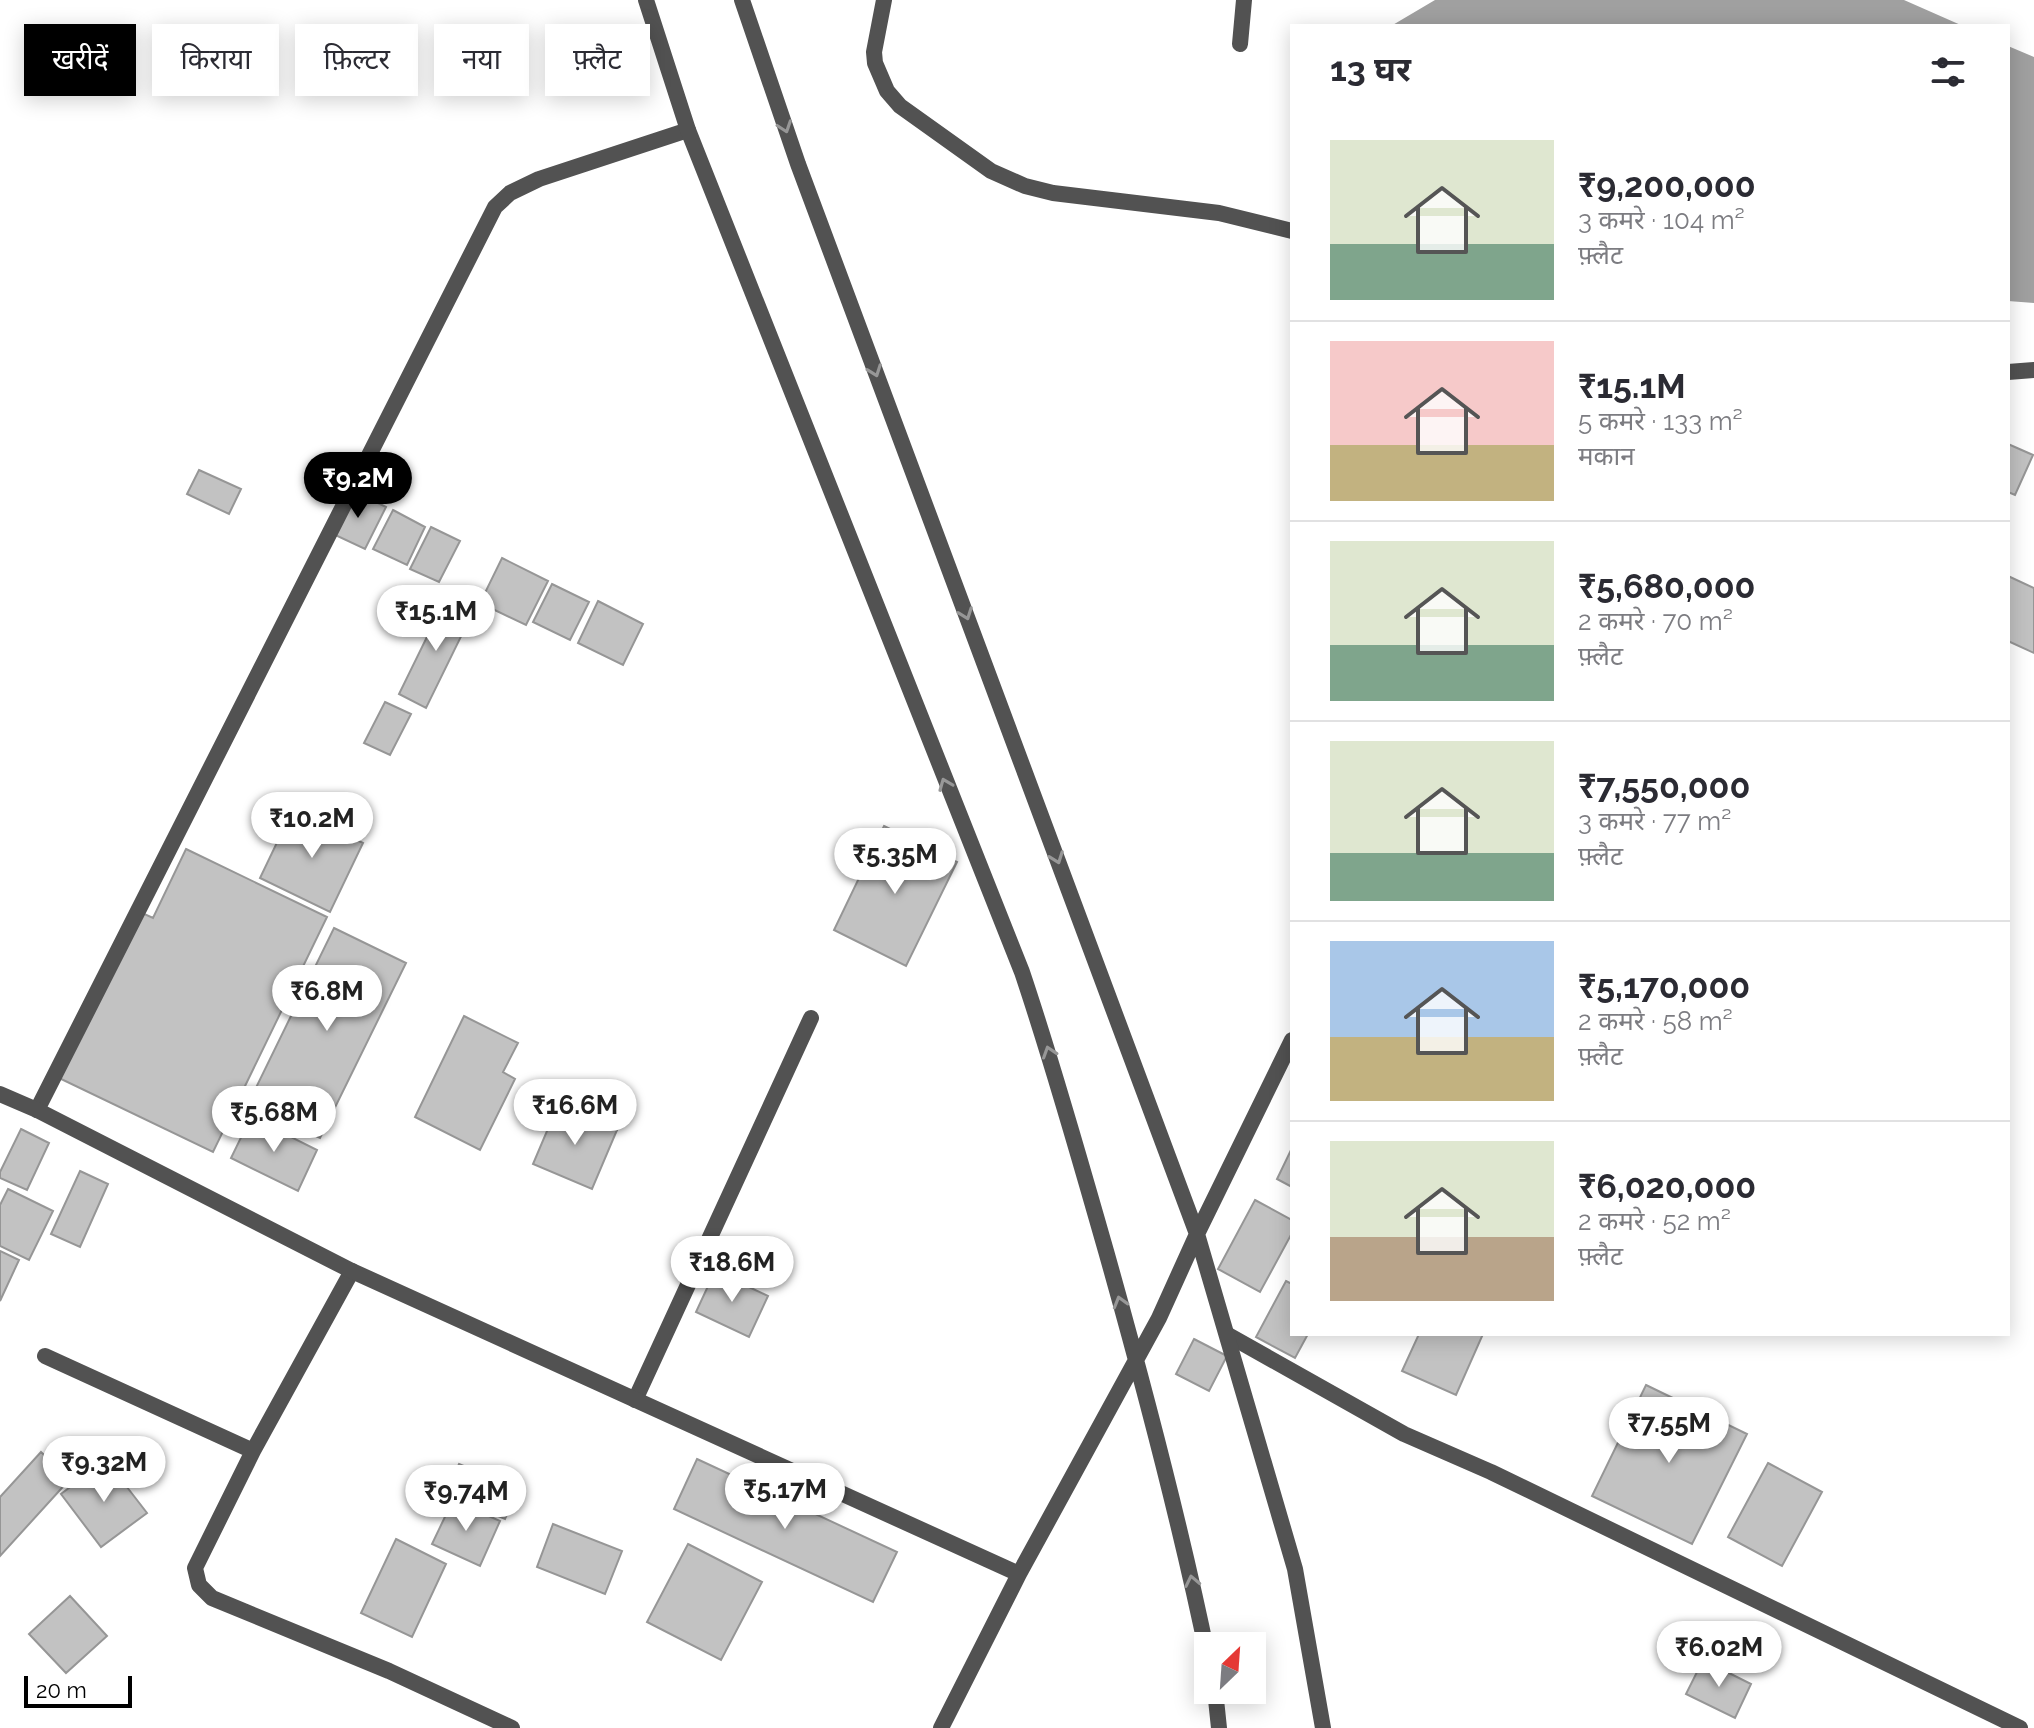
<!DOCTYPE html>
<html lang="hi">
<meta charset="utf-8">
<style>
:root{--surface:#fff;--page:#f2f2f3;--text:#2b2b33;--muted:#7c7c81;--line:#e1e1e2;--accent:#000}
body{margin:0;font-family:Raleway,"Noto Sans Devanagari",sans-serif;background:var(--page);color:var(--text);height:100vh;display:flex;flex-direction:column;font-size:30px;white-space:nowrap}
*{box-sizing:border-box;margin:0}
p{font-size:26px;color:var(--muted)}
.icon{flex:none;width:44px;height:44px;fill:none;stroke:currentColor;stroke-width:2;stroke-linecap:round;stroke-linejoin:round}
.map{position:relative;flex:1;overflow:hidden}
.details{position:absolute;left:1290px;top:24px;width:720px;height:1312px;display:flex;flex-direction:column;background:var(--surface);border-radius:0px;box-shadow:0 4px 20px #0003}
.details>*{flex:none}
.hud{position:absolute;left:24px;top:24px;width:760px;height:72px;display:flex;gap:16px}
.needle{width:52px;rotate:25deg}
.buttons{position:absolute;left:1194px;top:1632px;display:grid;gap:16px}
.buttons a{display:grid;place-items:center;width:72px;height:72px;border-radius:0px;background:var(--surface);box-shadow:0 4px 20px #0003;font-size:40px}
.scale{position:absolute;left:24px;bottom:20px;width:108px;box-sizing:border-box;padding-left:8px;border:4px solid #000;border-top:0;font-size:22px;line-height:28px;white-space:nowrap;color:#000;-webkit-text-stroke:6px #fff;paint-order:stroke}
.price{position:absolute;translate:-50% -68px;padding:0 18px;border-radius:28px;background:#fff;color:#222;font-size:26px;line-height:52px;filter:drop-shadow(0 2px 4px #0008)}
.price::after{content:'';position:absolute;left:50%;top:48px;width:24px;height:18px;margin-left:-12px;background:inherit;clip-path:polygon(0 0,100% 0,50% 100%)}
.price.on{background:var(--accent);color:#fff}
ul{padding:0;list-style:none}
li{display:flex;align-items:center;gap:24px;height:200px;padding:0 40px}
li+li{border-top:2px solid var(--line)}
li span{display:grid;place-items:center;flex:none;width:224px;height:160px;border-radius:0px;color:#555}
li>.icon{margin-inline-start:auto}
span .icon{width:96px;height:96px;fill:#fffc;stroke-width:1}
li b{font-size:34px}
h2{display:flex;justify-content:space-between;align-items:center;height:96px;padding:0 40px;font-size:34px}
.pill{padding:0 28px;border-radius:0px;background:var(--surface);box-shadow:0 4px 20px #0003;font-size:28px;line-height:72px}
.pill.on{background:var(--accent);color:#fff}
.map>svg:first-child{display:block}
.water{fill:#a0a0a0}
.building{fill:#c2c2c2;stroke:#969696;stroke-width:2}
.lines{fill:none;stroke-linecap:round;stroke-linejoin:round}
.service{stroke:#525252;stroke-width:16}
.minor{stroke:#525252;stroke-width:16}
.tertiary{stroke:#525252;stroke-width:16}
.oneway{stroke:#979797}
</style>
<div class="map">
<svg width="2034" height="1728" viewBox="0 0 2034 1728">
<rect width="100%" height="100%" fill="#fff"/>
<path class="water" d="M 1435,0 L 1904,0 L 1963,26 L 1391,26 Z
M 2008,46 L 2034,57 L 2034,303 L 2008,301 Z"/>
<path class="building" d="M 2008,444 L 2033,455 L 2015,495 L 2008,492 Z
M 199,470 L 241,489 L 229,514 L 187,494 Z
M 352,490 L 386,507 L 365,549 L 331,533 Z
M 393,510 L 425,527 L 407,565 L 373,549 Z
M 431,527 L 460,541 L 439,582 L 410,569 Z
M 502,558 L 548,581 L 526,625 L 480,603 Z
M 2008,576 L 2034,588 L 2034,653 L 2008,641 Z
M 552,584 L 589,602 L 570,640 L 533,622 Z
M 446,598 L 473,612 L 426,708 L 399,694 Z
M 598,601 L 643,624 L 623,665 L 578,643 Z
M 385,702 L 411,714 L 390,755 L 364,743 Z
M 293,809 L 363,843 L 330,912 L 260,878 Z
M 884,826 L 957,862 L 906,966 L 834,930 Z
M 186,849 L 327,917 L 213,1152 L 59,1078 L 140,912 L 153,918 Z
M 334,928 L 406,963 L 320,1138 L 248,1104 Z
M 464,1016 L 518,1043 L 503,1072 L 515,1079 L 480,1150 L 415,1117 Z
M 558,1105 L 617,1130 L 592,1189 L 533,1164 Z
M 251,1117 L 317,1150 L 298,1191 L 231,1158 Z
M 21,1129 L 49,1143 L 27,1190 L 0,1178 L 0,1172 Z
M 1292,1148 L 1292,1187 L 1277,1179 Z
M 80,1171 L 108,1184 L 80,1247 L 51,1234 Z
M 8,1189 L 53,1211 L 29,1260 L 0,1246 L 0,1205 Z
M 1255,1200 L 1292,1220 L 1292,1233 L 1260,1292 L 1218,1269 Z
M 0,1251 L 19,1260 L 0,1301 Z
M 715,1271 L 768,1296 L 749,1337 L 696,1312 Z
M 1286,1281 L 1292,1284 L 1292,1334 L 1308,1334 L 1295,1358 L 1256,1337 Z
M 1419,1334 L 1483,1334 L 1456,1395 L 1402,1371 Z
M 1194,1339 L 1227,1356 L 1209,1391 L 1176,1374 Z
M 1646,1385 L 1747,1434 L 1692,1544 L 1592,1496 Z
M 41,1452 L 70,1479 L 0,1556 L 0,1497 Z
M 697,1459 L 897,1552 L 873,1602 L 674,1509 Z
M 106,1460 L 147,1513 L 101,1547 L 61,1494 Z
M 1768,1463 L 1822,1492 L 1782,1566 L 1728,1537 Z
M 459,1464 L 518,1489 L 505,1519 L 446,1494 Z
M 453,1500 L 500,1521 L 480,1566 L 432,1544 Z
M 553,1524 L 622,1551 L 605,1594 L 537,1567 Z
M 396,1539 L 446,1564 L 412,1637 L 361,1613 Z
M 688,1544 L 762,1582 L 721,1660 L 647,1622 Z
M 70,1596 L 107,1636 L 66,1673 L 29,1634 Z
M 1703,1660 L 1751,1684 L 1735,1718 L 1686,1694 Z"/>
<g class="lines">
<path class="service" d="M 884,0 L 874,52 L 875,63 L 887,91 L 900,106 L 991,171 L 1025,186 L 1053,193 L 1219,213 L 1292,231
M 1240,44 L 1244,0"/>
<path class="minor" d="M 37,1110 L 495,207 L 510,193 L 539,179 L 688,130
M 352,1271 L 253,1451 L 195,1568 L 199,1585 L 212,1598 L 389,1671 L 512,1728
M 1228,1335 L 1404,1434 L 1491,1472 L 2020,1728
M 45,1356 L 253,1451
M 635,1400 L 811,1018"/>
<path class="tertiary" d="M 646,0 L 688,130 L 1022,972 C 1053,1064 1079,1157 1106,1251 C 1144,1386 1180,1521 1208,1658
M 742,0 L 798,164 L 1197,1234 L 1295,1569 L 1323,1728
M 2008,372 L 2034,370
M 0,1094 L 37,1110 L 352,1271 L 1019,1574
M 1215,1690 L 1219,1728
M 941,1728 L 1019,1574 L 1159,1318 L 1197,1234 L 1292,1040"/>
</g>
<defs><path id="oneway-chevron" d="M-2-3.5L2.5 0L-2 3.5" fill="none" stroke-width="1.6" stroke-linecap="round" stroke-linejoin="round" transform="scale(2)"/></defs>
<g class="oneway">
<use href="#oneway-chevron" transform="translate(785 127) rotate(71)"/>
<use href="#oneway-chevron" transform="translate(875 371) rotate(70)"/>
<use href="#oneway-chevron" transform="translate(966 614) rotate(70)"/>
<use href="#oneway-chevron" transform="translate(945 784) rotate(-112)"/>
<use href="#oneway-chevron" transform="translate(1057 858) rotate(70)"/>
<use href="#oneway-chevron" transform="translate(1049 1052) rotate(-108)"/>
<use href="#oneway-chevron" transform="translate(1120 1302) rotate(-106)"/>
<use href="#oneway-chevron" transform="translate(1192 1581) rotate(-102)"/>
</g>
</svg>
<div class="buttons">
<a><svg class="needle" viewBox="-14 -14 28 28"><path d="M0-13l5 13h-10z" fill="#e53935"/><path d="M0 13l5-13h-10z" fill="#7c7c81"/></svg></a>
</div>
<div class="scale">20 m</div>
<b class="price on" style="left:358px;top:520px">₹9.2M</b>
<b class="price" style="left:436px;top:653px">₹15.1M</b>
<b class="price" style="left:312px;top:860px">₹10.2M</b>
<b class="price" style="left:895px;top:896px">₹5.35M</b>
<b class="price" style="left:327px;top:1033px">₹6.8M</b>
<b class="price" style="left:575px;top:1147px">₹16.6M</b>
<b class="price" style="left:274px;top:1154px">₹5.68M</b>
<b class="price" style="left:732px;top:1304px">₹18.6M</b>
<b class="price" style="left:1669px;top:1465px">₹7.55M</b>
<b class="price" style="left:104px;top:1504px">₹9.32M</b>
<b class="price" style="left:785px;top:1531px">₹5.17M</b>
<b class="price" style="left:466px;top:1533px">₹9.74M</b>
<b class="price" style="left:1719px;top:1689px">₹6.02M</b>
<div class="hud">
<a class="pill on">खरीदें</a>
<a class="pill">किराया</a>
<a class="pill">फ़िल्टर</a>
<a class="pill">नया</a>
<a class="pill">फ़्लैट</a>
</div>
<section class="details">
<h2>13 घर<svg class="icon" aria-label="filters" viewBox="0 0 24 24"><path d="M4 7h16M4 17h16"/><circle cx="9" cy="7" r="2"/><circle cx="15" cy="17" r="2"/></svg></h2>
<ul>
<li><span style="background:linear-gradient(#dfe7d0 65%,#7fa58c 0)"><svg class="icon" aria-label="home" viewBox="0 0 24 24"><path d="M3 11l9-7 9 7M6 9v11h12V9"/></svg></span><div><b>₹9,200,000</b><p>3 कमरे · 104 m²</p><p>फ़्लैट</p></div></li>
<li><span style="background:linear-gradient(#f6c9c9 65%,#c2b280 0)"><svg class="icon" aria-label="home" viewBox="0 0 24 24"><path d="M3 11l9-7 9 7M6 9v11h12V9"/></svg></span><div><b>₹15.1M</b><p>5 कमरे · 133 m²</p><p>मकान</p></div></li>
<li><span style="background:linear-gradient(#dfe7d0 65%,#7fa58c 0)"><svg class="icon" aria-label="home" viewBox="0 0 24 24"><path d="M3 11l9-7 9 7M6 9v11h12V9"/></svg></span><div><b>₹5,680,000</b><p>2 कमरे · 70 m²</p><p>फ़्लैट</p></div></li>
<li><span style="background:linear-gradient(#dfe7d0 70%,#7fa58c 0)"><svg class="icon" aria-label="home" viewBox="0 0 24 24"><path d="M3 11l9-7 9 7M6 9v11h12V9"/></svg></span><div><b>₹7,550,000</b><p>3 कमरे · 77 m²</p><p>फ़्लैट</p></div></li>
<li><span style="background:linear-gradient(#a9c7e8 60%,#c2b280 0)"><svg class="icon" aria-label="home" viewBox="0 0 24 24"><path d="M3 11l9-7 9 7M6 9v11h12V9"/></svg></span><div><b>₹5,170,000</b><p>2 कमरे · 58 m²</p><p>फ़्लैट</p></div></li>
<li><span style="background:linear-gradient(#dfe7d0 60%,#b9a48a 0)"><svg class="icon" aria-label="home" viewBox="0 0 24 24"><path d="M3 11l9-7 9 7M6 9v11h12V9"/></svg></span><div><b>₹6,020,000</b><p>2 कमरे · 52 m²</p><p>फ़्लैट</p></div></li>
</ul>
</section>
</div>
